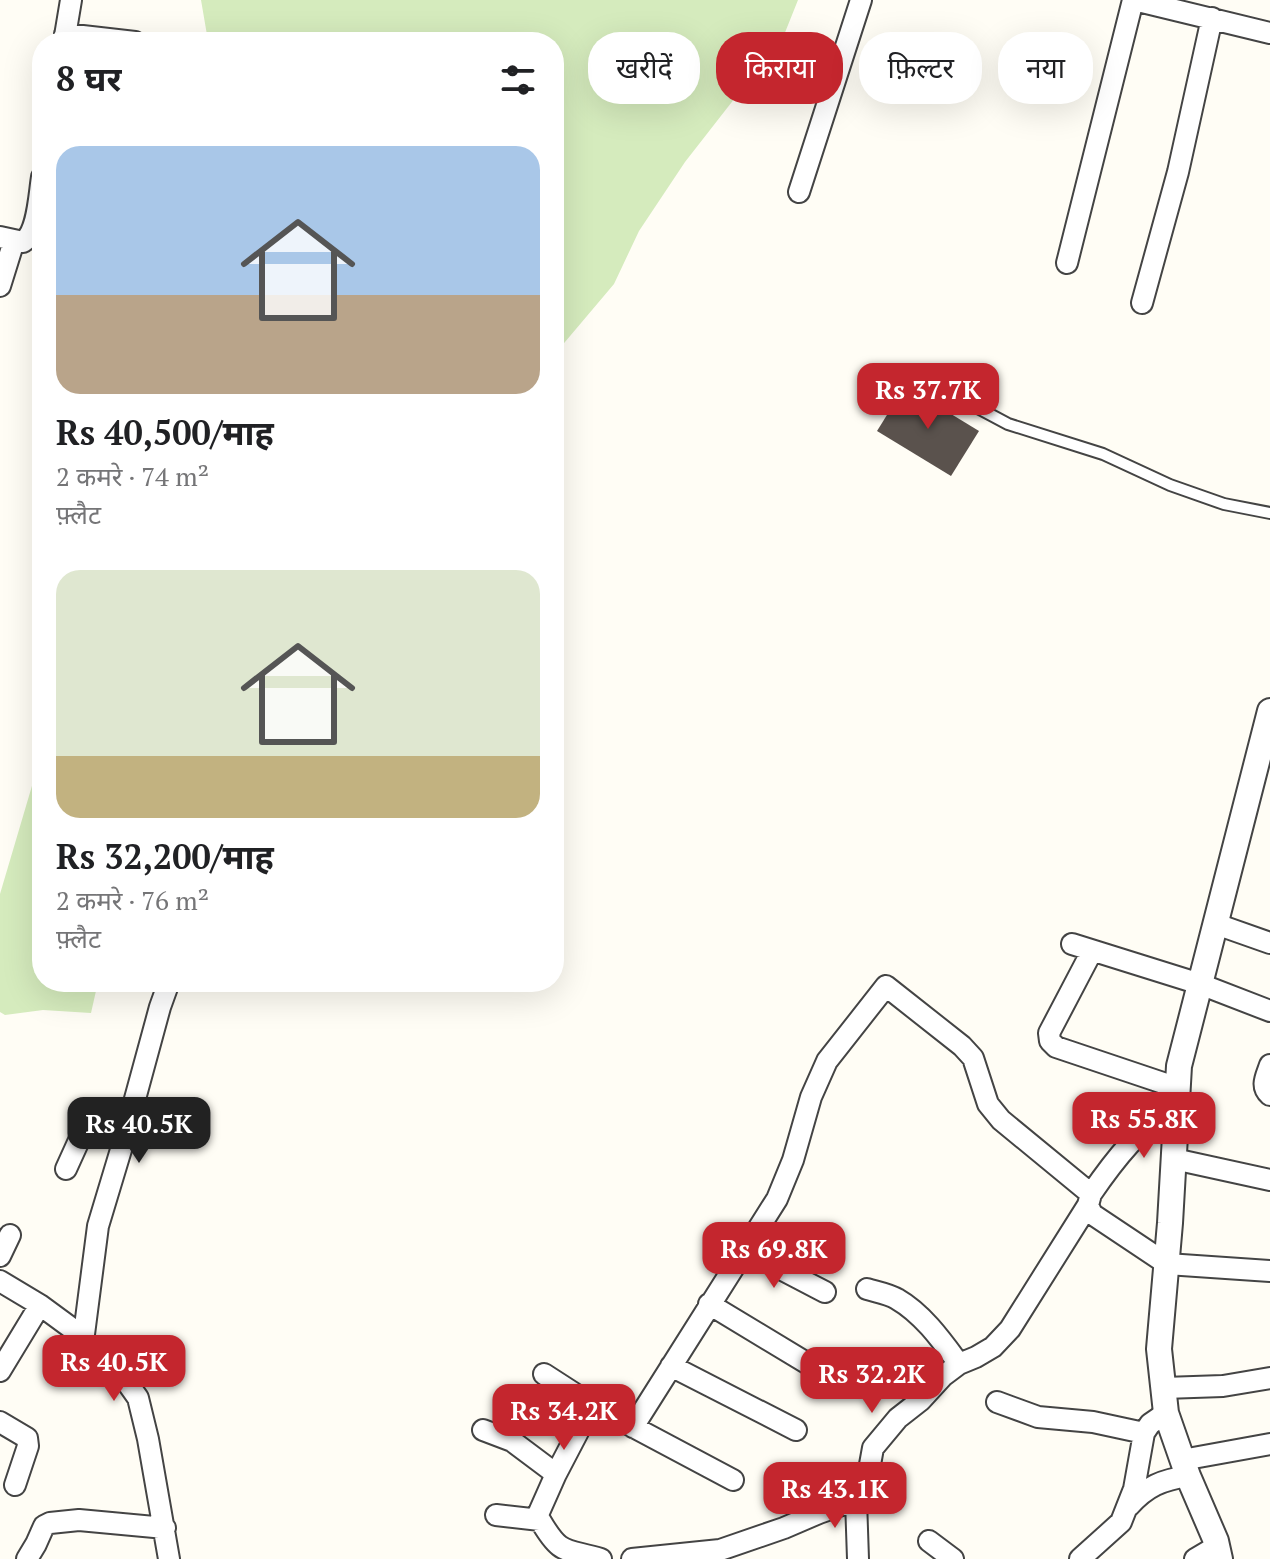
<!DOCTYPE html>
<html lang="hi">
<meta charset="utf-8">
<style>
:root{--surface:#fff;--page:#f6f6f6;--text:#202124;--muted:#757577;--accent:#c4262e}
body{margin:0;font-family:"PT Serif","Noto Sans Devanagari",serif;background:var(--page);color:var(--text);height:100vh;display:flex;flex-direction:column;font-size:30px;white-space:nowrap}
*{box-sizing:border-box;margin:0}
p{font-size:26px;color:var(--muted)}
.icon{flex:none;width:44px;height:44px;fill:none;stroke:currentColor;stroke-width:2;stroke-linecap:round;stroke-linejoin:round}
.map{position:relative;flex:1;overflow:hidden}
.side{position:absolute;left:32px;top:32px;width:532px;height:960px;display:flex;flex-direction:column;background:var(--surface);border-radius:32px;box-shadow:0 8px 32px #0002}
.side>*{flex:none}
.hud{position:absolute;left:588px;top:32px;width:562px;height:72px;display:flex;gap:16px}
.price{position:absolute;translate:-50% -68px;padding:0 18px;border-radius:16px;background:var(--accent);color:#fff;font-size:26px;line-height:52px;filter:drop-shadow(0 2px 4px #0008)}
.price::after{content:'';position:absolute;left:50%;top:48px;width:24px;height:18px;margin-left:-12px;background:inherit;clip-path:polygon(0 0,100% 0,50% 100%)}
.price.on{background:#222;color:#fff}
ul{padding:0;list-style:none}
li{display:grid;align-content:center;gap:16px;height:424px;padding:0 24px}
li span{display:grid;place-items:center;height:248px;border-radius:24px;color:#555}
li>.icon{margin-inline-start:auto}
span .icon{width:144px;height:144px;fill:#fffc;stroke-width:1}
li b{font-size:34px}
h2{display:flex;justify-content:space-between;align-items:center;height:96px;padding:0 24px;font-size:34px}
.chip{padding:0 28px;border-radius:32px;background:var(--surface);box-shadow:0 8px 32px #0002;font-size:28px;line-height:72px}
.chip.on{background:var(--accent);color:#fff}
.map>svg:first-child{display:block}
.green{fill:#d5ebbd}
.building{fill:#5a524d}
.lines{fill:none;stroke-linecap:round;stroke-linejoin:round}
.service-casing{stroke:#444;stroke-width:14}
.minor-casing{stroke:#444;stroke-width:24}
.tertiary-casing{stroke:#444;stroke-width:28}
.service{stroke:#fff;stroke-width:10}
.minor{stroke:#fff;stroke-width:20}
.tertiary{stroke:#fff;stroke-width:24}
</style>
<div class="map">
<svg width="1270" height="1559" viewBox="0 0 1270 1559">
<rect width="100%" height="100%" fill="#fffdf5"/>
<path class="green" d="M 201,0 L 798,0 L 784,35 L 685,162 L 639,231 L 614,284 L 554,355 L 554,42 L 209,42 L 207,35 Z
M 42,752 L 42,982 L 98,982 L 91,1013 L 43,1010 L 5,1015 L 0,1012 L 0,894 Z"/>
<path class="building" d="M 905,386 L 979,431 L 951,476 L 877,431 Z"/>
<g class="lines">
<g class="service-casing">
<path id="service" d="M 918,376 L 1008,424 L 1103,454 L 1170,485 L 1224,504 L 1270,513"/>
</g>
<g class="minor-casing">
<path id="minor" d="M 1134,0 L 1270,33
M 65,34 L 135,42
M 64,42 L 71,0
M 799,192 L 861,0
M 0,237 L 23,242 C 38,232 39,195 42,177
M 1067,263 L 1133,0
M 0,286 L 14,241
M 1142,303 L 1178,172 L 1212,18
M 1216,924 L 1270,943
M 1072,944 L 1200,984 L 1270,1011
M 1092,951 L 1049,1033 L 1050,1041 L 1056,1047 L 1178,1088
M 1270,1065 C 1266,1077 1260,1086 1270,1095
M 1174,1159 L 1270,1180
M 66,1169 L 91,1114 L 128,1125
M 1091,1194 C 1115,1159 1141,1126 1177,1104
M 744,1250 L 825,1292
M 0,1256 L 10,1235
M 0,1281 L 40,1305 L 74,1330 L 106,1369 L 126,1381 L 138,1398 L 148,1439 L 169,1559
M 867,1289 C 877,1292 889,1294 897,1299 C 923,1314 942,1341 959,1364
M 709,1304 L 810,1365
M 83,1342 L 98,1226 L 123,1143 L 160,1007 L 169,982
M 671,1366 L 796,1430
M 0,1371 L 40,1305
M 544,1374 L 592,1405 L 556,1474
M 1164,1388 L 1223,1386 L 1270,1378
M 997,1402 L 1038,1417 L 1093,1422 L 1144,1433
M 592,1405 L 733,1480
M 0,1422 L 27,1438 L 28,1446 L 15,1485
M 633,1427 L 777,1199 L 793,1160 L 811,1097 L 827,1061 L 886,986 L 962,1046 L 973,1058 L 988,1104 L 1001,1120 L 1091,1194 L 1088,1205 L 1092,1214 L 1167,1264 L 1270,1271
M 483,1430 L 512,1441 L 556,1474 L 536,1519
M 1182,1460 L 1270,1444
M 856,1500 L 858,1559
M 1129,1506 C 1147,1486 1162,1480 1188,1476
M 496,1515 L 540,1520 C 561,1556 564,1548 601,1559
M 929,1541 L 953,1559
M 27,1559 L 36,1544 L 44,1526 L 50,1523 L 79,1520 L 165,1528
M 632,1559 L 720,1550 L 784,1528 L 819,1513 L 856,1500 L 865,1492 L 873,1448 L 898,1418 L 921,1400 L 943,1376 L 959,1364 L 976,1357 L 993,1347 L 1010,1329 L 1088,1205
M 1080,1559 L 1121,1522 L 1134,1489 L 1144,1433 L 1150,1424 L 1166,1413
M 1195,1559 L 1217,1546"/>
</g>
<g class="tertiary-casing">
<path id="tertiary" d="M 1220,1559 L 1216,1541 L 1188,1476 L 1166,1413 L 1159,1349 L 1170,1223 L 1179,1066 L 1270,711"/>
</g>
<use href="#service" class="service"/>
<use href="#minor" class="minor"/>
<use href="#tertiary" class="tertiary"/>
</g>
</svg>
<b class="price" style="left:928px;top:431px">Rs 37.7K</b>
<b class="price" style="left:1144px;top:1160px">Rs 55.8K</b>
<b class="price on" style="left:139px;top:1165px">Rs 40.5K</b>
<b class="price" style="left:774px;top:1290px">Rs 69.8K</b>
<b class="price" style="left:114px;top:1403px">Rs 40.5K</b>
<b class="price" style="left:872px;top:1415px">Rs 32.2K</b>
<b class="price" style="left:564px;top:1452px">Rs 34.2K</b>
<b class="price" style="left:835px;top:1530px">Rs 43.1K</b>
<div class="hud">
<a class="chip">खरीदें</a>
<a class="chip on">किराया</a>
<a class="chip">फ़िल्टर</a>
<a class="chip">नया</a>
</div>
<section class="side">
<h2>8 घर<svg class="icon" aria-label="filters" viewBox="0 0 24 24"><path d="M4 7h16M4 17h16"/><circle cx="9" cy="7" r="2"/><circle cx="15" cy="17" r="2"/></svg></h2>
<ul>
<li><span style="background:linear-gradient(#a9c7e8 60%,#b9a48a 0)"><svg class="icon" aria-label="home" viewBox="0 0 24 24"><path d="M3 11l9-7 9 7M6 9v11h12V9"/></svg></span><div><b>Rs 40,500/माह</b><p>2 कमरे · 74 m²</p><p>फ़्लैट</p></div></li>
<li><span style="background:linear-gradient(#dfe7d0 75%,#c2b280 0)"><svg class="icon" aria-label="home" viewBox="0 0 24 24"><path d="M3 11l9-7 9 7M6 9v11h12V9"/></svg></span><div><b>Rs 32,200/माह</b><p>2 कमरे · 76 m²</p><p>फ़्लैट</p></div></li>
</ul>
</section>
</div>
